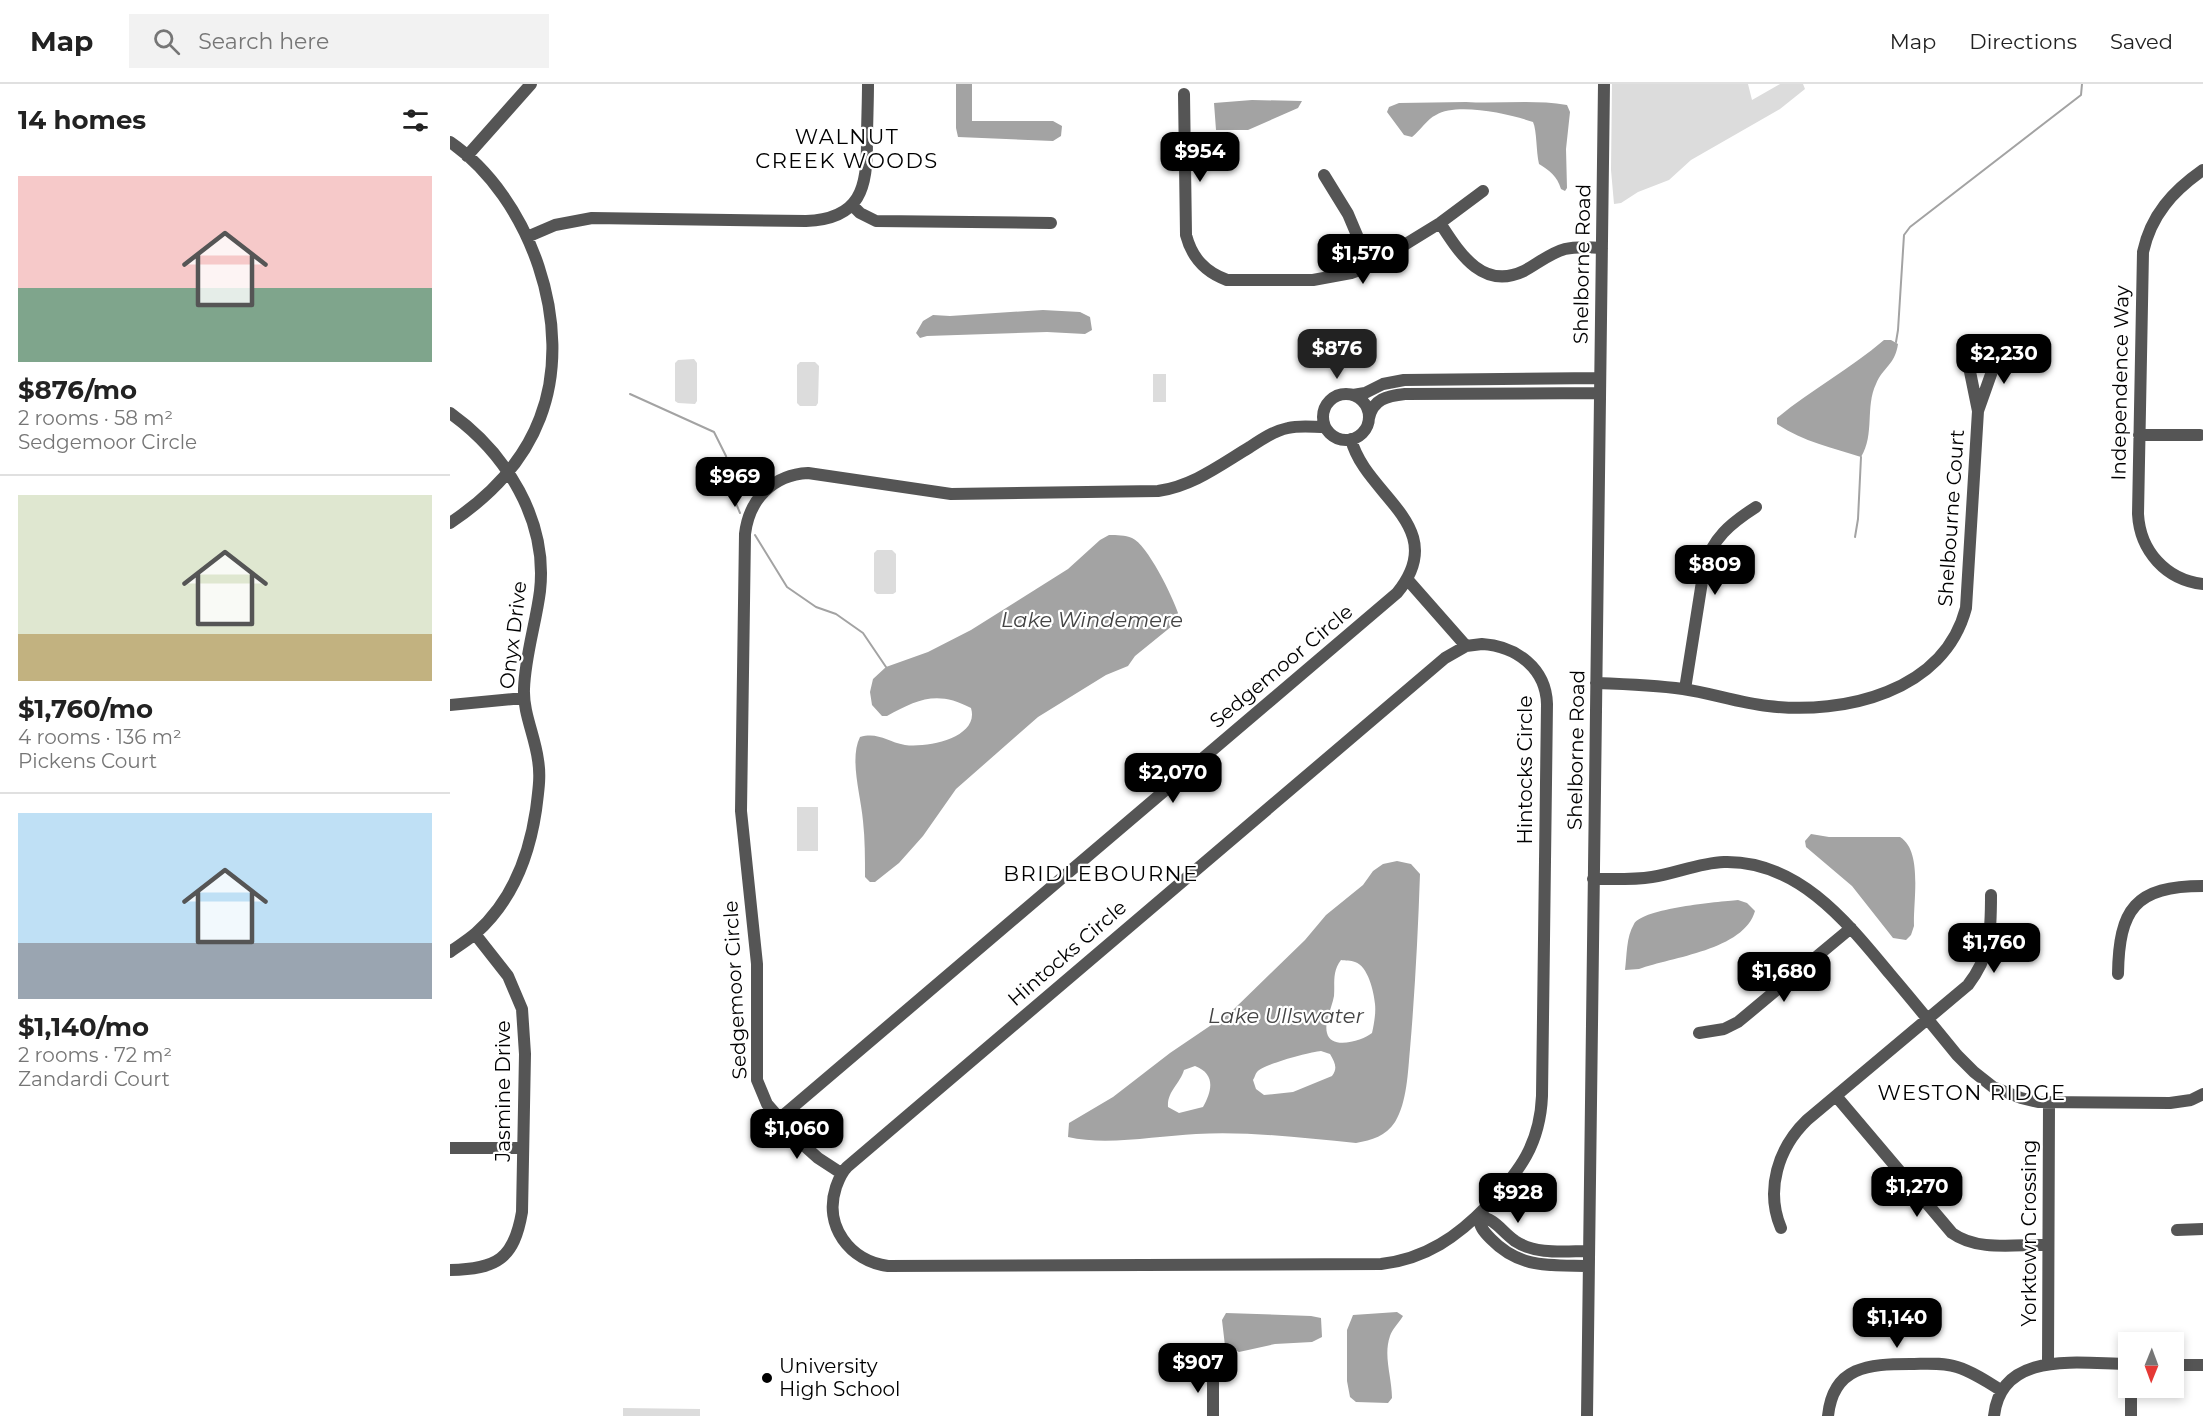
<!DOCTYPE html>
<meta charset="utf-8">
<style>
:root{--surface:#fff;--page:#f2f2f2;--text:#222;--muted:#767676;--line:#e0e0e0;--accent:#000}
body{margin:0;font-family:Montserrat,sans-serif;background:var(--page);color:var(--text);height:100vh;display:flex;flex-direction:column;font-size:22px;white-space:nowrap}
*{box-sizing:border-box;margin:0}
p{font-size:20px;color:var(--muted)}
.icon{flex:none;width:33px;height:33px;fill:none;stroke:currentColor;stroke-width:2;stroke-linecap:round;stroke-linejoin:round}
.map{position:relative;flex:1;overflow:hidden}
.panel{display:flex;flex-direction:column;background:var(--surface);width:450px}
.panel>*{flex:none}
.needle{width:39px;rotate:181deg}
.fabs{position:absolute;left:1668px;top:1248px;display:grid;gap:12px}
.fabs a{display:grid;place-items:center;width:66px;height:66px;border-radius:0px;background:var(--surface);box-shadow:0 3px 9px #0003;font-size:30px}
.price{position:absolute;translate:-50% -51px;padding:0 14px;border-radius:12px;background:var(--accent);color:#fff;font-size:20px;line-height:39px;filter:drop-shadow(0 2px 3px #0008)}
.price::after{content:'';position:absolute;left:50%;top:36px;width:18px;height:14px;margin-left:-9px;background:inherit;clip-path:polygon(0 0,100% 0,50% 100%)}
.price.current{background:#222;color:#fff}
ul{padding:0;list-style:none}
li{display:grid;align-content:center;gap:12px;height:318px;padding:0 18px}
li+li{border-top:2px solid var(--line)}
li span{display:grid;place-items:center;height:186px;border-radius:0px;color:#555}
li>.icon{margin-inline-start:auto}
span .icon{width:108px;height:108px;fill:#fffc;stroke-width:1}
li b{font-size:26px}
h2{display:flex;justify-content:space-between;align-items:center;height:72px;padding:0 18px;font-size:26px}
header{display:flex;align-items:center;gap:36px;box-sizing:border-box;height:84px;padding:0 30px;background:var(--surface);border-bottom:2px solid var(--line)}
header strong{font-size:28px}
nav{display:flex;gap:33px;margin-inline-start:auto;font-size:21px}
.search{width:420px;height:54px;background:var(--page);display:flex;align-items:center;gap:15px;box-sizing:border-box;padding:0 21px;border-radius:0px;color:var(--muted);font-size:22px}
main{display:flex;flex:1;min-height:0}
.map>svg:first-child{display:block}
.green{fill:#dcdcdc}
.water{fill:#a3a3a3;fill-rule:evenodd}
.lines{fill:none;stroke-linecap:round;stroke-linejoin:round}
.stream{stroke:#a3a3a3;stroke-width:2}
.minor{stroke:#555;stroke-width:12}
.poi-dot{fill:#000;stroke:#fff;stroke-width:2}
.labels{text-anchor:middle;stroke-width:4.5;stroke-linejoin:round;paint-order:stroke}
.street-label{font-size:20px;fill:#000;stroke:#fff}
.poi-label{font-size:20px;fill:#000;stroke:#fff;text-anchor:start}
.neighbourhood-label{font-size:21px;letter-spacing:1.5px;fill:#000;stroke:#fff}
.water-label{font-size:21px;font-style:italic;fill:#444;stroke:#fff}
</style>
<header>
<strong>Map</strong>
<div class="search"><svg class="icon" aria-label="search" viewBox="0 0 24 24"><circle cx="10" cy="10" r="6"/><path d="M15 15l6 6"/></svg>Search here</div>
<nav><a>Map</a><a>Directions</a><a>Saved</a></nav>
</header>
<main>
<section class="panel">
<h2>14 homes<svg class="icon" aria-label="filters" viewBox="0 0 24 24"><path d="M4 7h16M4 17h16"/><circle cx="9" cy="7" r="2"/><circle cx="15" cy="17" r="2"/></svg></h2>
<ul>
<li><span style="background:linear-gradient(#f6c9c9 60%,#7fa58c 0)"><svg class="icon" aria-label="home" viewBox="0 0 24 24"><path d="M3 11l9-7 9 7M6 9v11h12V9"/></svg></span><div><b>$876/mo</b><p>2 rooms · 58 m²</p><p>Sedgemoor Circle</p></div></li>
<li><span style="background:linear-gradient(#dfe7d0 75%,#c2b280 0)"><svg class="icon" aria-label="home" viewBox="0 0 24 24"><path d="M3 11l9-7 9 7M6 9v11h12V9"/></svg></span><div><b>$1,760/mo</b><p>4 rooms · 136 m²</p><p>Pickens Court</p></div></li>
<li><span style="background:linear-gradient(#bfe0f5 70%,#9aa5b1 0)"><svg class="icon" aria-label="home" viewBox="0 0 24 24"><path d="M3 11l9-7 9 7M6 9v11h12V9"/></svg></span><div><b>$1,140/mo</b><p>2 rooms · 72 m²</p><p>Zandardi Court</p></div></li>
</ul>
</section>
<div class="map">
<svg width="1753" height="1332" viewBox="0 0 1753 1332">
<rect width="100%" height="100%" fill="#fff"/>
<path class="green" d="M 1162,0 L 1298,0 L 1302,16 L 1330,0 L 1353,0 L 1355,5 L 1330,25 L 1241,76 L 1219,96 L 1188,108 L 1171,119 L 1164,120 L 1161,86 Z
M 244,275 L 247,279 L 247,317 L 245,320 L 228,319 L 225,317 L 225,279 L 228,276 Z
M 350,278 L 365,278 L 369,282 L 368,319 L 366,322 L 350,322 L 347,319 L 347,281 Z
M 703,290 L 716,290 L 716,318 L 703,318 Z
M 427,466 L 442,466 L 446,470 L 446,508 L 443,510 L 427,510 L 424,507 L 424,469 Z
M 347,723 L 368,723 L 368,767 L 347,767 Z
M 173,1324 L 250,1325 L 250,1332 L 173,1332 Z"/>
<path class="water" d="M 506,0 L 522,0 L 522,37 L 603,37 L 612,42 L 611,52 L 603,57 L 508,53 L 506,44 Z
M 802,16 L 852,17 L 848,24 L 798,46 L 766,46 L 764,19 Z
M 1016,18 C 1050,20 1083,15 1117,21 L 1120,28 L 1116,65 L 1117,104 L 1115,107 L 1111,105 C 1107,92 1100,87 1089,80 C 1086,67 1087,47 1083,38 C 1060,30 1007,18 986,31 C 977,35 970,47 962,53 L 954,51 L 937,28 L 939,23 L 949,19 Z
M 593,226 L 630,228 L 640,233 L 642,246 L 635,250 L 597,248 L 477,252 L 470,254 L 466,249 L 473,237 L 483,231 L 500,232 Z
M 1434,256 L 1441,256 L 1448,260 C 1445,281 1433,283 1426,300 C 1415,323 1425,350 1411,373 C 1383,364 1352,357 1327,340 L 1327,334 C 1361,306 1400,285 1434,256 Z
M 659,451 C 667,451 675,451 682,454 C 697,460 723,513 728,529 L 722,542 L 685,572 L 678,582 L 656,591 L 588,633 L 506,705 L 473,752 L 449,779 L 425,798 L 420,798 L 415,793 C 415,774 415,755 413,737 C 411,712 399,675 410,653 C 429,648 437,658 455,661 C 477,664 530,654 521,624 C 488,606 467,615 437,632 L 432,632 L 422,621 L 420,608 L 423,595 L 436,583 L 478,568 L 521,546 L 618,485 L 650,456 Z
M 1361,750 L 1379,753 L 1450,753 C 1473,767 1463,817 1464,842 L 1461,851 L 1456,856 L 1443,854 L 1402,802 L 1356,763 L 1355,757 Z
M 947,777 L 961,780 L 970,790 C 968,848 965,907 960,965 C 958,987 957,1019 945,1038 C 936,1052 922,1056 906,1059 C 853,1054 799,1047 746,1050 C 706,1052 656,1062 618,1053 L 619,1039 L 663,1013 L 720,969 L 782,927 L 855,856 L 876,831 L 913,801 L 923,787 L 933,780 ZM 891,876 C 895,877 901,876 905,878 C 918,882 924,908 925,920 C 926,929 924,940 922,949 C 914,956 881,967 877,949 C 874,938 882,924 884,912 C 885,898 882,888 891,876 ZM 871,967 L 880,970 C 885,979 888,984 882,992 L 843,1008 L 814,1011 L 806,1005 L 803,996 C 805,993 805,990 807,988 C 814,980 860,968 871,967 ZM 745,982 C 766,990 762,1007 753,1023 L 729,1029 L 718,1023 C 717,1007 730,1000 734,986 Z
M 1288,816 L 1297,819 L 1305,827 C 1294,866 1222,873 1189,885 L 1175,886 C 1177,872 1176,853 1184,840 C 1194,824 1267,818 1288,816 Z
M 947,1228 L 953,1232 C 949,1239 942,1245 940,1252 C 933,1272 942,1293 942,1314 L 938,1319 L 906,1318 L 900,1313 L 897,1297 L 897,1246 L 903,1231 Z
M 776,1229 L 861,1232 L 871,1234 L 872,1253 L 862,1258 L 825,1260 L 789,1268 L 775,1262 L 772,1236 Z"/>
<g class="lines">
<path class="stream" d="M 1446,258 L 1448,246 L 1454,151 L 1460,143 L 1631,11 L 1632,0
M 180,310 L 264,348 L 276,372 L 285,417 L 290,429
M 305,451 L 337,503 L 366,523 L 386,530 L 413,549 L 436,583
M 1405,453 L 1408,435 L 1411,373"/>
<path class="minor" d="M 734,10 L 736,151 C 742,174 755,188 777,196 L 863,196 L 901,189 L 920,182 L 990,139 L 1033,107
M 0,58 C 80,113 126,242 90,334 C 73,379 39,413 0,439
M 17,72 L 81,0
M 1753,86 C 1723,107 1701,131 1693,168 L 1688,430 C 1690,467 1716,496 1753,500
M 874,91 L 898,130 L 920,182
M 402,121 L 410,129 L 426,137 L 601,139
M 990,139 C 1009,168 1032,207 1074,187 C 1087,180 1100,169 1115,165 C 1127,162 1140,163 1152,164
M 77,153 L 105,141 L 142,134 L 356,137 C 411,135 417,104 417,57 C 417,38 418,19 418,0
M 1530,260 L 1542,265 L 1545,279 L 1528,327 L 1517,273 L 1521,264 Z
M873 333a23 23 0 1 1 46 0a23 23 0 1 1-46 0Z
M 903,311 L 915,309 L 933,300 L 954,296 L 1150,294
M 0,329 C 56,369 98,436 90,507 C 86,539 75,572 74,605 C 73,629 85,652 88,676 C 91,693 88,709 86,726 C 79,773 62,817 26,849 C 18,856 8,862 0,868
M 919,334 C 923,315 937,312 955,310 L 1150,309
M 1689,351 L 1750,351
M 957,495 L 1016,562
M 1032,560 C 1066,562 1096,584 1097,620 L 1092,1012 C 1090,1060 1070,1087 1038,1121 C 1008,1152 976,1175 931,1180 L 438,1182 C 400,1177 373,1142 386,1103 C 389,1095 391,1089 397,1083 L 995,574 L 1016,562 Z
M 1146,599 C 1175,600 1204,601 1233,605 C 1261,609 1289,619 1318,622 C 1394,631 1494,608 1516,524 L 1528,327
M 1235,605 L 1254,485 C 1261,455 1281,439 1306,423
M 0,621 L 74,614
M 1143,795 C 1163,795 1183,796 1202,793 C 1227,789 1249,779 1274,778 C 1348,776 1397,838 1440,890 C 1463,917 1485,944 1507,971 L 1524,988 L 1543,1003 L 1571,1014 L 1588,1018 L 1720,1019 L 1741,1016 L 1753,1010
M 1668,890 C 1669,825 1685,802 1753,802
M 1249,949 L 1274,945 L 1288,938 L 1401,844
M 1386,1012 L 1502,1149 C 1528,1168 1567,1160 1598,1161
M 330,1034 L 947,509 C 1002,442 915,412 901,355
M 0,1064 L 72,1064
M 391,1089 L 368,1074 L 349,1057 L 317,1020 L 307,996 L 307,880 L 291,727 L 295,450 C 299,416 322,391 358,389 L 501,410 L 708,407 C 743,402 770,381 800,363 C 812,355 824,347 838,344 C 850,341 863,343 875,343
M 1028,1132 C 1030,1143 1033,1147 1041,1155 C 1070,1185 1100,1181 1138,1182
M 1028,1132 C 1046,1135 1051,1147 1065,1157 C 1086,1171 1115,1167 1139,1167
M 1331,1144 C 1315,1106 1328,1064 1357,1036 L 1518,901 C 1541,871 1541,848 1541,811
M 1727,1146 L 1753,1145
M 0,1186 C 47,1185 64,1175 72,1128 L 75,970 L 72,925 L 58,892 L 25,850
M 1598,1280 L 1599,1019
M 1724,1281 L 1753,1281
M 763,1332 L 763,1288
M 1137,1332 L 1154,0
M 1378,1332 C 1383,1282 1419,1280 1460,1280 C 1475,1280 1492,1278 1507,1283 C 1523,1288 1538,1298 1552,1307
M 1544,1332 C 1551,1265 1631,1280 1678,1280
M 1681,1332 L 1681,1304"/>
</g>
<circle class="poi-dot" cx="317" cy="1294" r="6"/>
<g class="labels">
<g class="street-label">
<text transform="translate(1132 180) rotate(-89)" y="7">Shelborne Road</text>
<text transform="translate(1670 299) rotate(-89)" y="7">Independence Way</text>
<text transform="translate(1501 434) rotate(-86)" y="7">Shelbourne Court</text>
<text transform="translate(63 551) rotate(-83)" y="7">Onyx Drive</text>
<text transform="translate(831 582) rotate(-40)" y="7">Sedgemoor Circle</text>
<text transform="translate(1126 666) rotate(-89)" y="7">Shelborne Road</text>
<text transform="translate(1075 686) rotate(-90)" y="7">Hintocks Circle</text>
<text transform="translate(617 869) rotate(-41)" y="7">Hintocks Circle</text>
<text transform="translate(285 906) rotate(-93)" y="7">Sedgemoor Circle</text>
<text transform="translate(53 1007) rotate(-90)" y="7">Jasmine Drive</text>
<text transform="translate(1579 1149) rotate(-90)" y="7">Yorktown Crossing</text>
</g>
<g class="poi-label">
<text x="329" y="1289">University<tspan x="329" dy="23">High School</tspan></text>
</g>
<g class="neighbourhood-label">
<text x="397" y="60">WALNUT<tspan x="397" dy="24">CREEK WOODS</tspan></text>
<text x="651" y="797">BRIDLEBOURNE</text>
<text x="1522" y="1016">WESTON RIDGE</text>
</g>
<g class="water-label">
<text x="642" y="543">Lake Windemere</text>
<text x="836" y="939">Lake Ullswater</text>
</g>
</g>
</svg>
<div class="fabs">
<a><svg class="needle" viewBox="-14 -14 28 28"><path d="M0-13l5 13h-10z" fill="#e53935"/><path d="M0 13l5-13h-10z" fill="#767676"/></svg></a>
</div>
<b class="price" style="left:750px;top:99px">$954</b>
<b class="price" style="left:913px;top:201px">$1,570</b>
<b class="price current" style="left:887px;top:296px">$876</b>
<b class="price" style="left:1554px;top:301px">$2,230</b>
<b class="price" style="left:285px;top:424px">$969</b>
<b class="price" style="left:1265px;top:512px">$809</b>
<b class="price" style="left:723px;top:720px">$2,070</b>
<b class="price" style="left:1544px;top:890px">$1,760</b>
<b class="price" style="left:1334px;top:919px">$1,680</b>
<b class="price" style="left:347px;top:1076px">$1,060</b>
<b class="price" style="left:1467px;top:1134px">$1,270</b>
<b class="price" style="left:1068px;top:1140px">$928</b>
<b class="price" style="left:1447px;top:1265px">$1,140</b>
<b class="price" style="left:748px;top:1310px">$907</b>
</div>
</main>
